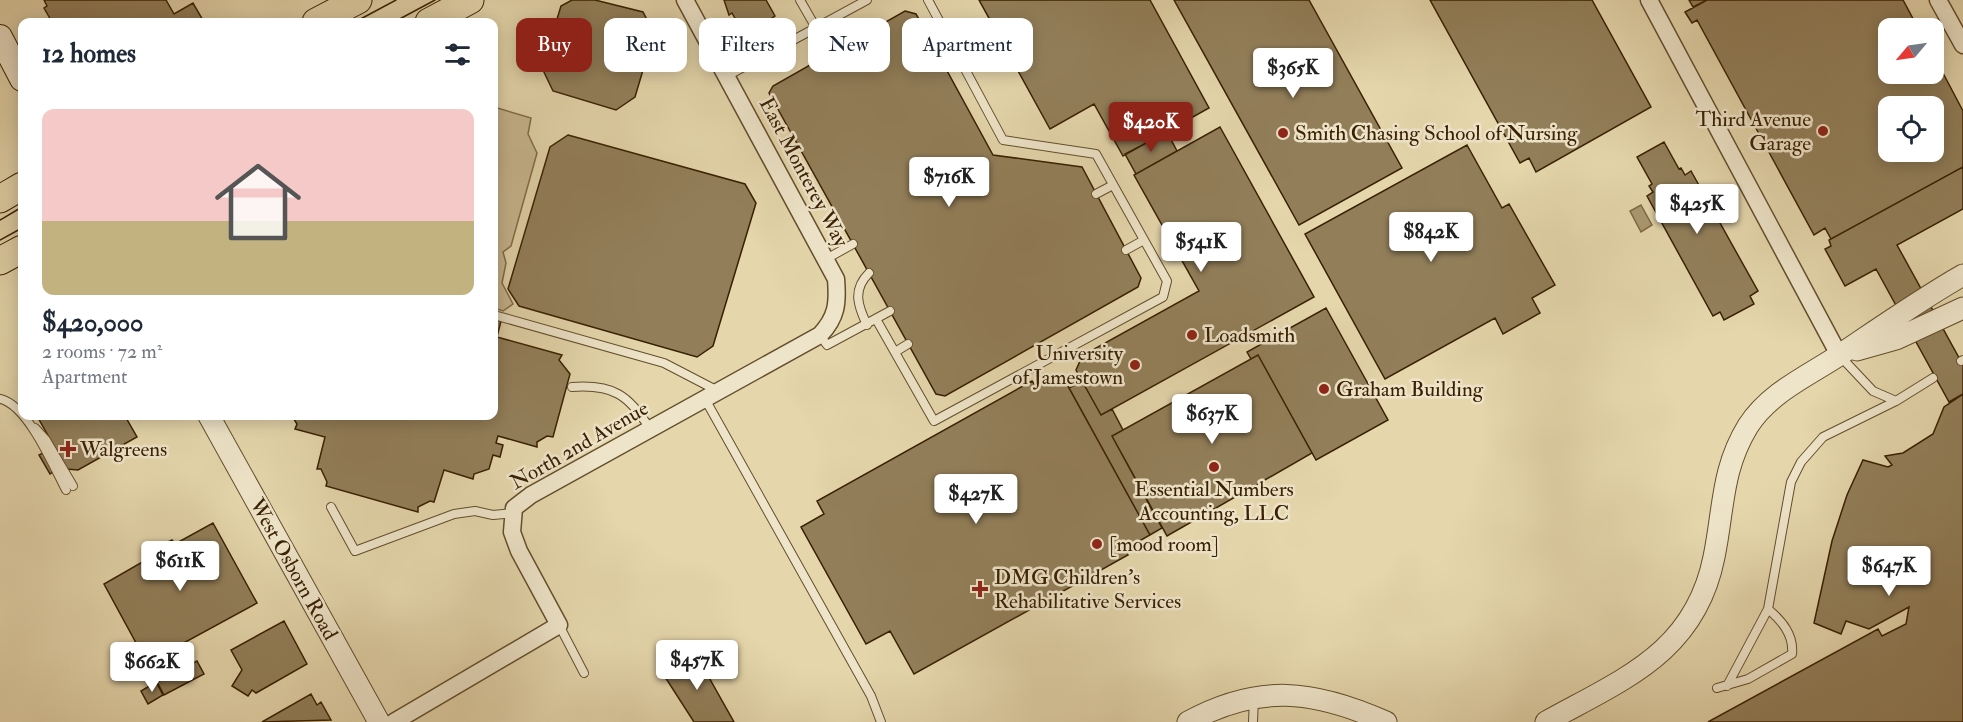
<!DOCTYPE html>
<meta charset="utf-8">
<style>
:root{--surface:#fff;--page:#f6f6f7;--text:#1f2937;--muted:#747a83;--line:#e0e1e3;--accent:#8f2418}
body{margin:0;font-family:"IM FELL Double Pica",serif;background:var(--page);color:var(--text);height:100vh;display:flex;flex-direction:column;font-size:22px;white-space:nowrap}
*{box-sizing:border-box;margin:0}
p{font-size:20px;color:var(--muted)}
.icon{flex:none;width:33px;height:33px;fill:none;stroke:currentColor;stroke-width:2;stroke-linecap:round;stroke-linejoin:round}
.map{position:relative;flex:1;overflow:hidden}
.drawer{position:absolute;left:18px;top:18px;width:480px;height:402px;display:flex;flex-direction:column;background:var(--surface);border-radius:12px;box-shadow:0 3px 15px #0003}
.drawer>*{flex:none}
.banner{position:absolute;left:516px;top:18px;width:570px;height:54px;display:flex;gap:12px}
.needle{width:39px;rotate:241deg}
.tools{position:absolute;left:1878px;top:18px;display:grid;gap:12px}
.tools a{display:grid;place-items:center;width:66px;height:66px;border-radius:12px;background:var(--surface);box-shadow:0 3px 15px #0003;font-size:30px}
.price{position:absolute;translate:-50% -51px;padding:0 14px;border-radius:6px;background:#fff;color:#222;font-size:20px;line-height:39px;filter:drop-shadow(0 2px 3px #0008)}
.price::after{content:'';position:absolute;left:50%;top:36px;width:18px;height:14px;margin-left:-9px;background:inherit;clip-path:polygon(0 0,100% 0,50% 100%)}
.price.current{background:var(--accent);color:#fff}
ul{padding:0;list-style:none}
li{display:grid;align-content:center;gap:12px;height:318px;padding:0 24px}
li+li{border-top:2px solid var(--line)}
li span{display:grid;place-items:center;height:186px;border-radius:12px;color:#555}
li>.icon{margin-inline-start:auto}
span .icon{width:108px;height:108px;fill:#fffc;stroke-width:1}
li b{font-size:26px}
h2{display:flex;justify-content:space-between;align-items:center;height:72px;padding:0 24px;font-size:26px}
.tag{padding:0 21px;border-radius:12px;background:var(--surface);box-shadow:0 3px 15px #0003;font-size:21px;line-height:54px}
.tag.current{background:var(--accent);color:#fff}
.map>svg:first-child{display:block}
.green{fill:#c8b78f;stroke:#806c48;stroke-width:1.5}
.water{fill:#aa9872;stroke:#7c6845;stroke-width:1.5}
.building{fill:#927f5a;stroke:#382002;stroke-width:1.5;fill-rule:evenodd}
.lines{fill:none;stroke-linecap:round;stroke-linejoin:round}
.service-casing{stroke:#634e2c;stroke-width:10}
.minor-casing{stroke:#634e2c;stroke-width:19}
.tertiary-casing{stroke:#634e2c;stroke-width:23}
.secondary-casing{stroke:#382002;stroke-width:26}
.primary-casing{stroke:#382002;stroke-width:29}
.service{stroke:#eee4c9;stroke-width:8}
.minor{stroke:#eee4c9;stroke-width:16}
.tertiary{stroke:#eee4c9;stroke-width:21}
.secondary{stroke:#eee4c9;stroke-width:24}
.primary{stroke:#e5d6ac;stroke-width:27}
.tram{stroke:#382002;stroke-width:1.5}
.poi-dot{fill:#8f2418;stroke:#eee4c9;stroke-width:2}
.labels{text-anchor:middle;stroke-width:5;stroke-linejoin:round;paint-order:stroke}
.poi-label{font-size:21px;fill:#382002;stroke:#eee4c9;text-anchor:start}
.street-label{font-size:21px;fill:#382002;stroke:#eee4c9}
</style>
<div class="map">
<svg width="1963" height="722" viewBox="0 0 1963 722">
<rect width="100%" height="100%" fill="#e5d6ac"/>
<filter id="stains"><feTurbulence type="fractalNoise" baseFrequency=".00333" numOctaves="4"/><feColorMatrix values="0 0 0 0 .2 0 0 0 0 .09 0 0 0 0 .02 0 0 0 .5 -.17"/></filter>
<radialGradient id="worn" r=".72"><stop offset=".6" stop-color="#630" stop-opacity="0"/><stop offset="1" stop-color="#630" stop-opacity=".3"/></radialGradient>
<path class="green" d="M 494,107 L 531,118 L 528,134 L 537,153 L 511,246 L 503,252 L 506,263 L 502,283 L 513,304 L 503,311 L 494,308 Z"/>
<path class="water" d="M 1641,205 L 1652,225 L 1641,232 L 1630,211 Z"/>
<path class="building" d="M 44,0 L 166,0 L 174,14 L 193,3 L 204,22 L 52,22 L 44,8 L 47,6 Z
M 572,0 L 595,0 L 643,12 L 654,33 L 635,97 L 616,110 L 553,91 L 542,68 L 561,6 Z
M 724,0 L 766,0 L 775,16 L 745,36 L 732,13 L 729,15 Z
M 979,0 L 1150,0 L 1209,108 L 1123,156 L 1094,104 L 1050,129 Z
M 1174,0 L 1309,0 L 1402,168 L 1299,225 Z
M 1430,0 L 1592,0 L 1651,107 L 1536,172 L 1529,158 L 1520,163 Z
M 1689,0 L 1707,0 L 1693,7 Z
M 1707,0 L 1903,0 L 1918,28 L 1888,28 L 1888,74 L 1934,74 L 1934,56 L 1963,111 L 1963,167 L 1831,239 L 1825,228 L 1814,235 L 1697,20 L 1692,23 L 1685,12 ZM 1888,106 L 1934,106 L 1934,152 L 1888,152 Z
M 905,11 L 916,14 L 993,155 L 1082,167 L 1141,278 L 1138,287 L 945,396 L 936,394 L 769,93 L 773,86 Z
M 1220,127 L 1314,297 L 1101,415 L 1076,370 L 1080,361 L 1078,358 L 1199,291 L 1134,175 Z
M 1167,132 L 1177,151 L 1136,174 L 1125,154 Z
M 568,135 L 745,184 L 756,203 L 713,346 L 697,357 L 519,306 L 508,289 L 550,147 Z
M 1664,142 L 1679,169 L 1681,168 L 1685,175 L 1691,171 L 1758,291 L 1750,296 L 1754,304 L 1724,320 L 1720,312 L 1713,316 L 1647,196 L 1653,192 L 1649,186 L 1652,184 L 1637,157 Z
M 1467,145 L 1502,208 L 1509,204 L 1555,285 L 1532,298 L 1540,313 L 1503,334 L 1495,318 L 1385,379 L 1305,234 Z
M 1963,167 L 1963,209 L 1897,245 L 1963,365 L 1963,394 L 1949,402 L 1876,269 L 1845,286 L 1825,249 L 1831,246 L 1829,240 Z
M 1326,308 L 1388,420 L 1316,460 L 1258,355 L 1251,359 L 1247,352 Z
M 494,319 L 501,321 L 497,337 L 562,355 L 559,360 L 570,374 L 553,437 L 547,436 L 537,442 L 537,447 L 498,436 L 496,443 L 503,445 L 500,457 L 493,455 L 489,469 L 474,474 L 473,479 L 444,470 L 434,502 L 430,501 L 418,507 L 418,512 L 326,486 L 327,482 L 321,469 L 317,469 L 325,437 L 295,429 L 297,424 L 292,416 L 494,416 Z
M 1258,355 L 1312,453 L 1167,536 L 1112,436 Z
M 1053,374 L 1063,377 L 1150,535 L 1125,549 L 1128,555 L 914,674 L 890,631 L 866,644 L 801,527 L 824,514 L 817,501 L 1032,381 L 1035,385 Z
M 1082,381 L 1101,415 L 1112,409 L 1123,430 L 1112,436 L 1162,528 L 1150,535 L 1069,388 Z
M 1963,394 L 1963,722 L 1708,722 L 1878,629 L 1882,636 L 1906,624 L 1909,607 L 1869,629 L 1846,621 L 1841,634 L 1814,623 L 1832,541 L 1847,495 L 1863,460 L 1888,467 L 1892,465 L 1885,456 L 1903,453 L 1933,434 L 1944,407 Z
M 37,416 L 125,416 L 137,437 L 78,470 L 67,469 Z
M 54,447 L 65,465 L 50,474 L 39,455 Z
M 213,523 L 257,603 L 147,663 L 104,584 L 146,560 L 143,555 L 160,546 L 172,540 L 175,544 Z
M 284,621 L 307,664 L 256,693 L 252,690 L 248,696 L 232,686 L 242,670 L 231,650 Z
M 693,649 L 734,722 L 694,722 L 665,677 L 668,676 L 665,670 Z
M 197,661 L 204,674 L 164,695 L 157,682 Z
M 156,682 L 163,695 L 148,704 L 141,691 Z
M 311,694 L 317,705 L 321,702 L 331,720 L 262,722 Z"/>
<g class="lines">
<g class="service-casing">
<path id="service" d="M 800,0 L 816,28
M 727,76 L 867,0
M 1096,194 L 1113,185
M 1126,250 L 1144,240
M 826,259 L 853,244
M 494,315 L 664,363 L 718,391
M 876,319 L 934,421 L 1163,297 L 1167,281 L 1096,154 L 1003,140 L 928,0
M 867,325 C 858,306 852,290 869,273
M 820,335 L 827,345 L 890,311
M 895,352 L 908,344
M 1840,356 L 1873,391 L 1896,401 L 1933,378
M 1961,361 L 1963,360
M 572,387 C 613,384 629,395 650,429
M 1,399 C 28,406 53,465 66,490
M 705,399 L 871,696 L 881,722
M 35,428 L 46,440 L 73,486
M 331,507 L 355,551 L 454,514 L 475,511 L 493,515 L 514,513
M 559,625 L 584,673
M 1727,686 L 1768,609 L 1791,482 L 1801,462 L 1823,437 L 1896,401
M 1717,688 L 1748,679 L 1792,654 C 1794,635 1782,621 1768,609
M 1253,722 L 1254,698"/>
</g>
<g class="minor-casing">
<path id="minor" d="M 1649,0 L 1839,355
M 1938,0 L 1963,45
M 394,722 L 559,625 L 519,551 L 512,532 L 514,508 L 531,495 L 820,335 C 837,317 838,303 836,279 L 685,0"/>
</g>
<g class="tertiary-casing">
<path id="tertiary" d="M 1857,350 L 1896,339 L 1963,308
M 209,416 L 379,722
M 1188,722 C 1259,683 1314,690 1386,722
M 1546,722 C 1623,679 1695,653 1714,557 C 1724,509 1721,470 1748,426 C 1770,392 1808,376 1841,354 C 1881,327 1921,299 1963,275"/>
</g>
<g class="secondary-casing">
<path id="secondary" d="M 0,37 L 22,79"/>
</g>
<g class="primary-casing">
<path id="primary" d="M 316,22 L 358,0
M 429,22 L 470,0
M 0,199 L 22,186
M 0,261 L 22,249"/>
</g>
<use href="#service" class="service"/>
<use href="#minor" class="minor"/>
<use href="#tertiary" class="tertiary"/>
<use href="#secondary" class="secondary"/>
<use href="#primary" class="primary"/>
<path class="tram" d="M 355,22 L 396,0
M 394,22 L 435,0
M 0,220 L 22,207
M 0,240 L 22,228"/>
</g>
<g class="poi-dot">
<circle cx="1823" cy="131" r="6"/>
<circle cx="1283" cy="133" r="6"/>
<circle cx="1192" cy="335" r="6"/>
<circle cx="1135" cy="365" r="6"/>
<circle cx="1324" cy="389" r="6"/>
<path d="M65 440h6v6h6v6h-6v6h-6v-6h-6v-6h6z"/>
<circle cx="1214" cy="467" r="6"/>
<circle cx="1097" cy="544" r="6"/>
<path d="M977 580h6v6h6v6h-6v6h-6v-6h-6v-6h6z"/>
</g>
<g class="labels">
<g class="poi-label">
<text x="1811" y="126" text-anchor="end">Third Avenue<tspan x="1811" dy="24">Garage</tspan></text>
<text x="1295" y="140">Smith Chasing School of Nursing</text>
<text x="1204" y="342">Loadsmith</text>
<text x="1123" y="360" text-anchor="end">University<tspan x="1123" dy="24">of Jamestown</tspan></text>
<text x="1336" y="396">Graham Building</text>
<text x="80" y="456">Walgreens</text>
<text x="1214" y="496" text-anchor="middle">Essential Numbers<tspan x="1214" dy="24">Accounting, LLC</tspan></text>
<text x="1109" y="551">[mood room]</text>
<text x="994" y="584">DMG Children’s<tspan x="994" dy="24">Rehabilitative Services</tspan></text>
</g>
<g class="street-label">
<text transform="translate(804 172) rotate(62)" y="7">East Monterey Way</text>
<text transform="translate(579 445) rotate(-30)" y="7">North 2nd Avenue</text>
<text transform="translate(294 569) rotate(61)" y="7">West Osborn Road</text>
</g>
</g>
<rect width="100%" height="100%" filter="url(#stains)"/>
<rect width="100%" height="100%" fill="url(#worn)"/>
</svg>
<div class="tools">
<a><svg class="needle" viewBox="-14 -14 28 28"><path d="M0-13l5 13h-10z" fill="#e53935"/><path d="M0 13l5-13h-10z" fill="#747a83"/></svg></a>
<a><svg class="icon" aria-label="locate" viewBox="0 0 24 24"><circle cx="12" cy="12" r="6"/><path d="M12 2v4M12 18v4M2 12h4M18 12h4"/></svg></a>
</div>
<b class="price" style="left:1293px;top:99px">$365K</b>
<b class="price current" style="left:1151px;top:153px">$420K</b>
<b class="price" style="left:949px;top:208px">$716K</b>
<b class="price" style="left:1697px;top:235px">$425K</b>
<b class="price" style="left:1431px;top:263px">$842K</b>
<b class="price" style="left:1201px;top:273px">$541K</b>
<b class="price" style="left:1212px;top:445px">$637K</b>
<b class="price" style="left:976px;top:525px">$427K</b>
<b class="price" style="left:180px;top:592px">$611K</b>
<b class="price" style="left:1889px;top:597px">$647K</b>
<b class="price" style="left:697px;top:691px">$457K</b>
<b class="price" style="left:152px;top:693px">$662K</b>
<div class="banner">
<a class="tag current">Buy</a>
<a class="tag">Rent</a>
<a class="tag">Filters</a>
<a class="tag">New</a>
<a class="tag">Apartment</a>
</div>
<section class="drawer">
<h2>12 homes<svg class="icon" aria-label="filters" viewBox="0 0 24 24"><path d="M4 7h16M4 17h16"/><circle cx="9" cy="7" r="2"/><circle cx="15" cy="17" r="2"/></svg></h2>
<ul>
<li><span style="background:linear-gradient(#f6c9c9 60%,#c2b280 0)"><svg class="icon" aria-label="home" viewBox="0 0 24 24"><path d="M3 11l9-7 9 7M6 9v11h12V9"/></svg></span><div><b>$420,000</b><p>2 rooms · 72 m²</p><p>Apartment</p></div></li>
</ul>
</section>
</div>
